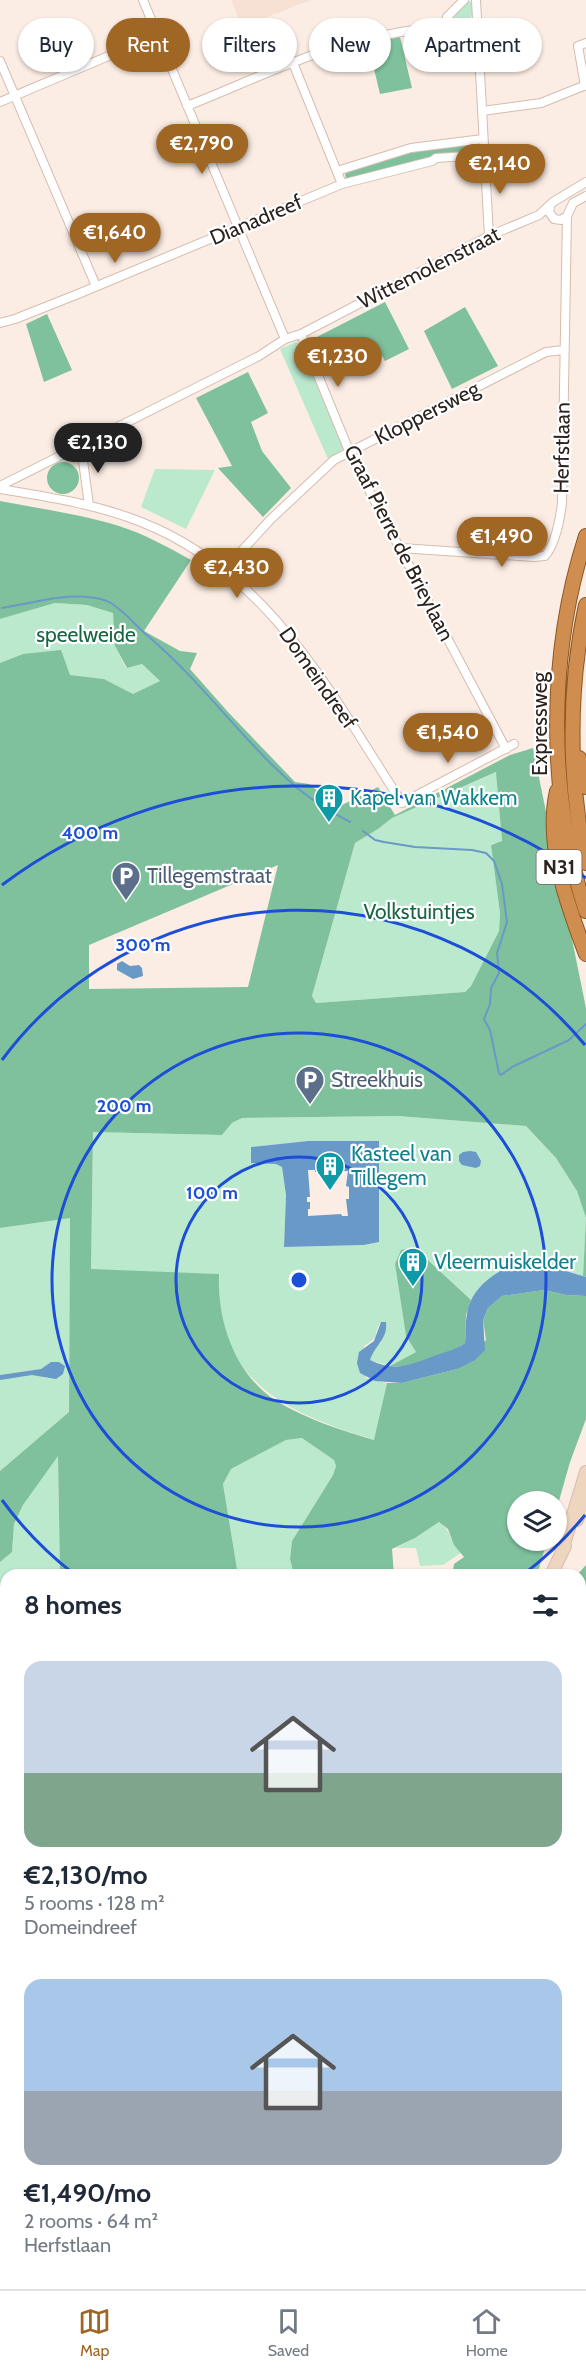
<!DOCTYPE html>
<meta charset="utf-8">
<style>
:root{--surface:#fff;--page:#f6f6f7;--text:#1f2937;--muted:#747a83;--line:#e0e1e3;--accent:#9f6624}
body{margin:0;font-family:Cabin,sans-serif;background:var(--page);color:var(--text);height:100vh;display:flex;flex-direction:column;font-size:22px;white-space:nowrap}
*{box-sizing:border-box;margin:0}
p{font-size:20px;color:var(--muted)}
.icon{flex:none;width:33px;height:33px;fill:none;stroke:currentColor;stroke-width:2;stroke-linecap:round;stroke-linejoin:round}
.map{position:relative;flex:1;overflow:hidden}
.drawer{position:absolute;left:0px;top:1569px;width:586px;height:720px;display:flex;flex-direction:column;background:var(--surface);border-radius:18px 18px 0 0;box-shadow:0 2px 4px #0004}
.drawer>*{flex:none}
.guide{position:absolute;left:18px;top:18px;width:550px;height:54px;display:flex;gap:12px}
.tools{position:absolute;left:507px;top:1491px;display:grid;gap:12px}
.tools a{display:grid;place-items:center;width:60px;height:60px;border-radius:50%;background:var(--surface);box-shadow:0 2px 4px #0004;font-size:30px}
.price{position:absolute;translate:-50% -51px;padding:0 14px;border-radius:21px;background:var(--accent);color:#fff;font-size:20px;line-height:39px;filter:drop-shadow(0 2px 3px #0008)}
.price::after{content:'';position:absolute;left:50%;top:36px;width:18px;height:14px;margin-left:-9px;background:inherit;clip-path:polygon(0 0,100% 0,50% 100%)}
.price.selected{background:#222;color:#fff}
ul{padding:0;list-style:none}
li{display:grid;align-content:center;gap:12px;height:318px;padding:0 24px}
li span{display:grid;place-items:center;height:186px;border-radius:18px;color:#555}
li>.icon{margin-inline-start:auto}
span .icon{width:108px;height:108px;fill:#fffc;stroke-width:1}
li b{font-size:26px}
h2{display:flex;justify-content:space-between;align-items:center;height:72px;padding:0 24px;font-size:26px}
.tag{padding:0 21px;border-radius:27px;background:var(--surface);box-shadow:0 2px 4px #0004;font-size:21px;line-height:54px}
.tag.selected{background:var(--accent);color:#fff}
.menu{display:flex;justify-content:space-around;align-items:center;height:84px;border-top:2px solid var(--line);background:var(--surface);font-size:16px;color:var(--muted)}
.menu a{display:grid;justify-items:center;gap:3px}
.menu .selected{color:var(--accent)}
.map>svg:first-child{display:block}
.industrial{fill:#f7e1d4}
.green{fill:#bae9ce;fill-rule:evenodd}
.forest{fill:#7fc19d;fill-rule:evenodd}
.water{fill:#6999c6;fill-rule:evenodd}
.lines{fill:none;stroke-linecap:round;stroke-linejoin:round}
.stream{stroke:#6999c6;stroke-width:2}
.minor-casing{stroke:#d5bdaf;stroke-width:10}
.secondary-casing{stroke:#d5bdaf;stroke-width:14}
.trunk-casing{stroke:#8e5623;stroke-width:16}
.minor{stroke:#fff;stroke-width:8}
.secondary{stroke:#edd5be;stroke-width:12}
.trunk{stroke:#cf8e50;stroke-width:14}
.ring{fill:none;stroke:#1d4ed8;stroke-width:3}
.labels{text-anchor:middle;stroke-width:4.5;stroke-linejoin:round;paint-order:stroke}
.shield{fill:#fff;stroke:#6b6562;stroke-width:1.5}
.shield-label{font-size:20px;font-weight:bold;fill:#2c231e}
.street-label{font-size:21px;fill:#2c231e;stroke:#fff}
.park-label{font-size:21px;fill:#1a6644;stroke:#fff}
.culture-label{font-size:21px;fill:#0d838f;stroke:#fff;text-anchor:start}
.service-label{font-size:21px;fill:#4e5e75;stroke:#fff;text-anchor:start}
.centre{fill:#1d4ed8;stroke:#fff;stroke-width:3}
.ring-label{font-size:18px;text-anchor:middle;font-weight:bold;fill:#1d4ed8;stroke:#fff;stroke-width:4.5;stroke-linejoin:round;paint-order:stroke}
</style>
<div class="map">
<svg width="586" height="2289" viewBox="0 0 586 2289">
<rect width="100%" height="100%" fill="#fbede4"/>
<path class="industrial" d="M 231,0 L 311,0 L 242,27 Z"/>
<path class="green" d="M 469,1 L 472,3 L 474,12 L 470,19 L 452,20 L 452,16 Z
M 296,342 L 302,345 L 343,447 L 341,452 L 328,459 L 280,349 Z
M 155,469 L 215,470 L 186,529 L 141,507 Z
M 55,603 L 87,605 L 114,613 L 115,646 L 126,668 L 142,664 L 160,681 L 133,694 L 104,679 L 70,675 L 23,654 L 0,663 L 0,619 Z
M 497,772 L 502,842 L 491,844 L 500,913 L 499,931 L 471,986 L 465,992 L 316,1003 L 312,996 L 355,843 L 378,829 L 392,818 Z
M 398,1116 L 526,1126 L 556,1158 L 577,1191 L 586,1218 L 583,1276 L 539,1263 L 479,1290 L 471,1300 L 415,1247 L 395,1264 L 406,1336 L 416,1352 L 390,1366 L 369,1360 L 374,1349 L 381,1343 L 381,1322 C 372,1334 382,1336 364,1346 L 366,1378 L 387,1383 L 375,1440 C 284,1412 217,1383 218,1274 L 91,1270 L 93,1132 L 222,1135 L 232,1123 L 242,1118 ZM 308,1141 L 379,1141 L 379,1242 L 364,1245 L 284,1247 L 286,1195 L 282,1167 L 251,1147 Z
M 70,1217 L 69,1412 L 0,1471 L 0,1380 C 15,1377 33,1371 47,1378 L 65,1366 L 59,1362 L 52,1362 L 41,1369 L 0,1375 L 0,1228 Z
M 303,1438 L 334,1460 L 336,1466 L 333,1475 L 292,1541 L 290,1559 L 294,1575 L 238,1575 L 223,1484 L 231,1469 L 286,1440 Z
M 58,1455 L 60,1575 L 6,1575 L 6,1595 L 3,1597 L 6,1599 L 6,1628 L 0,1624 L 0,1562 L 12,1552 L 14,1524 L 23,1505 Z
M 439,1522 C 451,1529 450,1544 462,1552 L 443,1565 L 420,1566 L 416,1548 L 396,1548 L 415,1538 Z
M 586,1948 L 586,2021 L 581,2023 L 581,1951 Z"/>
<path class="forest" d="M 400,37 L 412,88 L 380,94 L 368,44 Z
M 478,143 L 480,147 L 477,152 L 417,160 L 348,180 L 345,176 L 346,172 C 389,155 432,148 478,143 Z
M 385,302 L 409,349 L 385,361 L 374,341 L 324,367 L 311,340 Z
M 465,307 L 498,366 L 452,389 L 424,331 Z
M 47,314 L 72,370 L 44,382 L 26,324 Z
M 248,372 L 268,413 L 251,422 L 262,451 L 291,488 L 263,517 L 218,468 L 232,466 L 196,398 Z
M47 478a16 16 0 1 1 32 0a16 16 0 1 1-32 0Z
M 0,501 C 40,509 81,514 119,526 C 144,534 168,547 191,560 L 144,631 L 180,651 L 197,653 L 190,669 L 228,712 L 295,782 L 309,784 L 338,807 L 378,787 L 395,815 L 510,755 L 533,748 L 586,1008 L 586,1277 L 583,1276 L 586,1218 L 577,1191 L 556,1158 L 526,1126 L 398,1116 L 242,1118 L 232,1123 L 222,1135 L 93,1132 L 91,1269 L 219,1274 C 217,1320 234,1373 275,1400 C 305,1419 341,1430 374,1440 L 387,1383 L 402,1383 L 457,1369 L 486,1340 L 483,1320 L 488,1308 L 502,1296 L 544,1290 L 566,1295 L 586,1296 L 586,1419 L 570,1462 L 557,1508 L 556,1502 L 518,1502 L 518,1540 L 547,1541 L 537,1575 L 452,1575 L 454,1564 L 464,1557 L 454,1545 L 448,1529 L 439,1522 L 415,1538 L 392,1549 L 394,1575 L 294,1575 L 290,1559 L 292,1541 L 333,1475 L 336,1466 L 334,1460 L 302,1438 L 286,1440 L 231,1469 L 223,1484 L 238,1575 L 60,1575 L 58,1456 L 23,1505 L 14,1524 L 12,1552 L 0,1562 L 0,1471 L 69,1412 L 70,1218 L 0,1228 L 0,663 L 23,654 L 61,650 L 70,675 L 104,679 L 133,694 L 160,681 L 142,664 L 127,668 L 115,646 L 113,613 L 87,605 L 55,603 L 0,619 ZM 496,772 L 502,841 L 491,845 L 500,913 L 499,931 L 471,986 L 465,992 L 316,1003 L 312,996 L 355,843 L 378,829 L 392,818 ZM 278,865 L 248,987 L 89,989 L 89,945 Z
M 414,1247 L 471,1300 L 466,1315 L 465,1343 L 454,1350 L 409,1367 L 390,1366 L 416,1352 L 406,1336 L 395,1264 L 401,1250 Z
M 586,1565 L 586,1809 L 581,1810 L 580,1575 L 577,1575 Z
M 0,1624 L 6,1628 L 6,2137 L 0,2140 Z
M 586,1816 L 586,1921 L 581,1908 L 581,1817 Z
M 375,2283 L 428,2283 L 434,2289 L 439,2283 L 575,2283 L 577,2289 L 369,2289 Z"/>
<path class="water" d="M 122,961 L 130,966 L 139,965 L 142,968 L 143,976 L 133,979 L 117,970 L 117,964 Z
M 308,1141 L 379,1141 L 379,1242 L 364,1245 L 284,1247 L 286,1195 L 282,1167 L 276,1164 L 251,1163 L 251,1147 ZM 308,1170 L 315,1170 L 315,1172 L 348,1171 L 346,1186 L 349,1187 L 349,1199 L 346,1199 L 348,1216 L 342,1216 L 341,1214 L 308,1216 L 308,1209 L 310,1209 L 310,1202 L 307,1202 L 307,1197 L 310,1197 Z
M 470,1151 L 476,1152 L 481,1161 L 480,1166 L 476,1168 L 462,1165 L 459,1161 L 459,1155 L 463,1152 Z
M 520,1262 L 539,1263 L 586,1277 L 586,1296 L 566,1295 L 544,1290 L 502,1296 L 488,1308 L 483,1320 L 485,1350 L 475,1360 L 457,1369 L 402,1383 L 375,1381 L 360,1373 L 357,1363 L 359,1352 L 374,1341 L 381,1322 L 386,1322 C 388,1339 375,1345 370,1360 C 395,1372 410,1365 434,1356 C 445,1352 455,1350 465,1343 C 466,1334 465,1323 467,1314 C 471,1287 496,1271 520,1262 Z
M 51,1362 L 59,1362 L 65,1366 L 63,1374 L 56,1379 L 32,1375 L 0,1380 L 0,1375 L 41,1369 Z"/>
<g class="lines">
<path class="stream" d="M 57,598 C 72,596 97,595 111,603 C 125,612 136,626 149,637 C 202,682 243,741 296,787 C 313,801 331,812 350,822
M 2,608 L 55,598
M 363,831 L 375,840 L 384,842 L 415,847 L 472,850 L 486,853 L 494,861 L 502,884 L 507,922 L 497,953 L 499,973 L 491,988 L 490,1004 L 484,1019 L 490,1030 L 499,1073 L 501,1075 L 512,1067 L 569,1040 L 586,1024
M 580,1604 L 586,1598"/>
<g class="minor-casing">
<path id="minor" d="M 143,0 L 285,339
M 476,0 L 489,236
M 447,25 L 447,17 L 464,0
M 0,61 L 96,286
M 293,63 L 342,184
M 585,86 L 578,46 L 586,43
M 0,102 L 158,35
M 187,106 C 233,88 277,67 324,51 C 374,35 425,26 477,23
M 482,111 L 541,103 L 586,85
M 337,171 L 411,148 L 483,139
M 550,206 L 549,212 L 554,219 L 561,220 L 567,216
M 0,323 L 15,319 L 78,294 L 342,184 L 432,161 L 436,158 L 484,155
M 301,334 L 352,458 L 506,749
M 81,446 L 89,505
M 0,486 L 259,356 L 285,339 L 301,334 L 489,236 L 539,215 L 553,202 L 586,182
M 0,489 C 48,497 96,504 141,522 C 269,572 332,695 402,803 L 514,744
M 401,548 L 534,557 L 545,556 C 556,543 560,519 562,503 L 567,216 L 573,203 L 586,196
M 225,569 L 271,519 L 334,460 L 546,352 L 564,350
M 580,2030 L 586,2028
M 0,2179 L 6,2178
M 152,2289 L 154,2283"/>
</g>
<g class="secondary-casing">
<path id="secondary" d="M 577,1520 L 586,1499
M 561,1554 L 586,1472
M 551,1575 L 565,1546
M 257,2289 L 259,2283"/>
</g>
<g class="trunk-casing">
<path id="trunk" d="M 586,536 C 548,653 547,794 586,911
M 586,605 C 568,688 568,779 586,863
M 579,758 L 586,787
M 557,791 C 545,844 567,904 586,954"/>
</g>
<use href="#minor" class="minor"/>
<use href="#secondary" class="secondary"/>
<use href="#trunk" class="trunk"/>
</g>
<g class="ring">
<circle cx="299" cy="1280" r="123"/>
<circle cx="299" cy="1280" r="247"/>
<path d="M585 1515A370 370 0 0 1 524 1574M74 1574A370 370 0 0 1 2 1500M2 1060A370 370 0 0 1 585 1045"/>
<path d="M2 885A494 494 0 0 1 586 878"/>
</g>
<defs>
<g id="building-pin" transform="scale(1.5)"><path d="M0 17L-7.5 6A9.5 9.5 0 1 1 7.5 6Z" fill="#0f9aa8" stroke="#fff"/><path d="M-4-6H4V6H1V3H-1V6H-4ZM-2.5-4.3h1.7v1.8h-1.7ZM.8-4.3h1.7v1.8H.8ZM-2.5-1h1.7V.8h-1.7ZM.8-1h1.7V.8H.8Z" fill="#fff"/></g>
<g id="parking-pin" transform="scale(1.5)"><path d="M0 17L-7.5 6A9.5 9.5 0 1 1 7.5 6Z" fill="#5c6f8a" stroke="#fff"/><path d="M-3.5-5.5H1a3.5 3.5 0 0 1 0 7H-1V5.5H-3.5ZM-1-3.4V-.6H.8a1.4 1.4 0 0 0 0-2.8Z" fill="#fff"/></g>
</defs>
<g fill-rule="evenodd">
<use href="#building-pin" x="329" y="798"/>
<use href="#parking-pin" x="126" y="876"/>
<use href="#parking-pin" x="310" y="1080"/>
<use href="#building-pin" x="330" y="1166"/>
<use href="#building-pin" x="413" y="1262"/>
</g>
<g class="labels">
<rect class="shield" x="536.5" y="850" width="45" height="34" rx="4.5"/>
<g class="shield-label">
<text x="559" y="874">N31</text>
</g>
<g class="street-label">
<text transform="translate(256 220) rotate(-23)" y="7">Dianadreef</text>
<text transform="translate(429 268) rotate(-27)" y="7">Wittemolenstraat</text>
<text transform="translate(427 413) rotate(-27)" y="7">Kloppersweg</text>
<text transform="translate(562 448) rotate(-89)" y="7">Herfstlaan</text>
<text transform="translate(399 543) rotate(63)" y="7">Graaf Pierre de Brieylaan</text>
<text transform="translate(318 678) rotate(55)" y="7">Domeindreef</text>
<text transform="translate(540 724) rotate(-90)" y="7">Expressweg</text>
</g>
<g class="park-label">
<text x="86" y="642">speelweide</text>
<text x="419" y="919">Volkstuintjes</text>
</g>
<g class="culture-label">
<text x="350" y="805">Kapel van Wakkem</text>
<text x="351" y="1161">Kasteel van<tspan x="351" dy="24">Tillegem</tspan></text>
<text x="434" y="1269">Vleermuiskelder</text>
</g>
<g class="service-label">
<text x="147" y="883">Tillegemstraat</text>
<text x="331" y="1087">Streekhuis</text>
</g>
</g>
<circle cx="299" cy="1280" r="9" class="centre"/>
<g class="ring-label">
<text x="90" y="839">400 m</text>
<text x="143" y="951">300 m</text>
<text x="124" y="1112">200 m</text>
<text x="212" y="1199">100 m</text>
</g>
</svg>
<div class="tools">
<a><svg class="icon" aria-label="layers" viewBox="0 0 24 24"><path d="M12 4l9 5-9 5-9-5zM3 14l9 5 9-5"/></svg></a>
</div>
<b class="price" style="left:202px;top:175px">€2,790</b>
<b class="price" style="left:500px;top:195px">€2,140</b>
<b class="price" style="left:115px;top:264px">€1,640</b>
<b class="price" style="left:338px;top:388px">€1,230</b>
<b class="price selected" style="left:98px;top:474px">€2,130</b>
<b class="price" style="left:502px;top:568px">€1,490</b>
<b class="price" style="left:237px;top:599px">€2,430</b>
<b class="price" style="left:448px;top:764px">€1,540</b>
<div class="guide">
<a class="tag">Buy</a>
<a class="tag selected">Rent</a>
<a class="tag">Filters</a>
<a class="tag">New</a>
<a class="tag">Apartment</a>
</div>
<section class="drawer">
<h2>8 homes<svg class="icon" aria-label="filters" viewBox="0 0 24 24"><path d="M4 7h16M4 17h16"/><circle cx="9" cy="7" r="2"/><circle cx="15" cy="17" r="2"/></svg></h2>
<ul>
<li><span style="background:linear-gradient(#c9d6e8 60%,#7fa58c 0)"><svg class="icon" aria-label="home" viewBox="0 0 24 24"><path d="M3 11l9-7 9 7M6 9v11h12V9"/></svg></span><div><b>€2,130/mo</b><p>5 rooms · 128 m²</p><p>Domeindreef</p></div></li>
<li><span style="background:linear-gradient(#a9c7e8 60%,#9aa5b1 0)"><svg class="icon" aria-label="home" viewBox="0 0 24 24"><path d="M3 11l9-7 9 7M6 9v11h12V9"/></svg></span><div><b>€1,490/mo</b><p>2 rooms · 64 m²</p><p>Herfstlaan</p></div></li>
</ul>
</section>
</div>
<nav class="menu">
<a class="selected"><svg class="icon" aria-label="map" viewBox="0 0 24 24"><path d="M3 6l6-2 6 2 6-2v14l-6 2-6-2-6 2zM9 4v14M15 6v14"/></svg>Map</a>
<a><svg class="icon" aria-label="saved" viewBox="0 0 24 24"><path d="M7 4h10v16l-5-4-5 4z"/></svg>Saved</a>
<a><svg class="icon" aria-label="home" viewBox="0 0 24 24"><path d="M3 11l9-7 9 7M6 9v11h12V9"/></svg>Home</a>
</nav>
